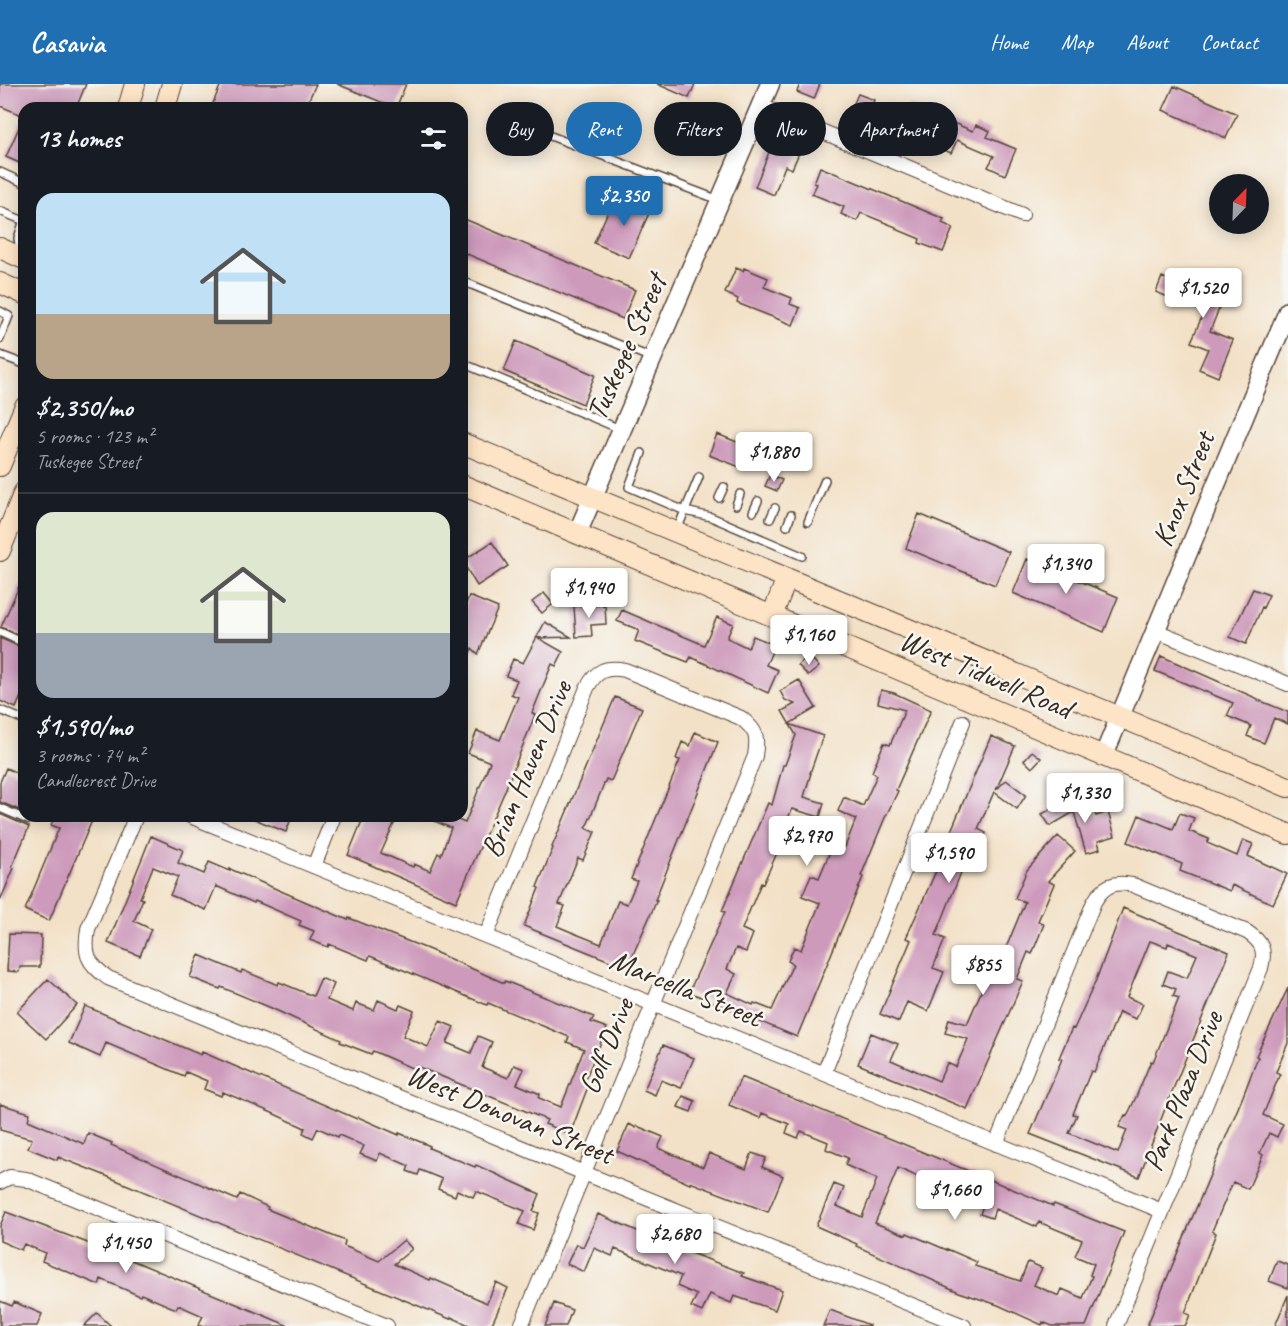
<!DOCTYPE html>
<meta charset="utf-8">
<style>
:root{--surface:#171b24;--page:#20242c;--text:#f1f3f6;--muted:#9ea1a6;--line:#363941;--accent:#1f6fb2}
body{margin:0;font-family:Caveat,sans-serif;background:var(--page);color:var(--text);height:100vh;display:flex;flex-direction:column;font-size:22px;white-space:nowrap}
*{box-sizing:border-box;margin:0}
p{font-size:20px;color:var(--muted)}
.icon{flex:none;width:33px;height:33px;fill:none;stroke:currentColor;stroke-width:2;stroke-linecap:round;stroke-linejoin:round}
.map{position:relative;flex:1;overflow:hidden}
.drawer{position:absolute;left:18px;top:18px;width:450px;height:720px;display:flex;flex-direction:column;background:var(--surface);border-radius:18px;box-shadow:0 3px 15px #0003}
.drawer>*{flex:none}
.banner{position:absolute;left:486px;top:18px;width:570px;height:54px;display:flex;gap:12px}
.needle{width:39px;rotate:23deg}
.fabs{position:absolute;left:1209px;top:90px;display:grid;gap:12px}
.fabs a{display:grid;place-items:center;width:60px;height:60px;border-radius:50%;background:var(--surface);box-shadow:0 3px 15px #0003;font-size:30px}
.price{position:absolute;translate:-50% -51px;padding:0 14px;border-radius:6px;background:#fff;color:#222;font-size:20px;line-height:39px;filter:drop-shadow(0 2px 3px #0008)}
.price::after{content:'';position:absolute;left:50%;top:36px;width:18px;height:14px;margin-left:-9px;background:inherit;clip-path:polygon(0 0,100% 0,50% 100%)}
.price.active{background:var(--accent);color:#fff}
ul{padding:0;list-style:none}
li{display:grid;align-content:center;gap:12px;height:318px;padding:0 18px}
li+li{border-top:2px solid var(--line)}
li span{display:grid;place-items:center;height:186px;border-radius:18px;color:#555}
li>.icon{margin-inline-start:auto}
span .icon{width:108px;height:108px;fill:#fffc;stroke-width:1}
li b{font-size:26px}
h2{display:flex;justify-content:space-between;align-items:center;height:72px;padding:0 18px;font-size:26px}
.tag{padding:0 21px;border-radius:27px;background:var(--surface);box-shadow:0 3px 15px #0003;font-size:21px;line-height:54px}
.tag.active{background:var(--accent);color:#fff}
header{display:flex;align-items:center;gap:36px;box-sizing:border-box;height:84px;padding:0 30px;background:var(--accent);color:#fff}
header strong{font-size:28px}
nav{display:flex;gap:33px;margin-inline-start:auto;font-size:21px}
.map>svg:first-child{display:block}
.building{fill:#cd9abb;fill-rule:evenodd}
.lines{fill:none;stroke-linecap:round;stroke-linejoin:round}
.service-casing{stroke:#574537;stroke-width:10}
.minor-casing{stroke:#574537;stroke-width:16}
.tertiary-casing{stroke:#574537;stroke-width:21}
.secondary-casing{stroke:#574537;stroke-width:22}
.service{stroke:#fff;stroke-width:7}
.minor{stroke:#fff;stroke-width:14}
.tertiary{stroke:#fff;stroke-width:18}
.secondary{stroke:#fee4c6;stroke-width:20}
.labels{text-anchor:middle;stroke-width:5;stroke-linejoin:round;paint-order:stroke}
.street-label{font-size:30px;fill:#3b2a1e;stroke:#f6f6f2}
</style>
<header>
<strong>Casavia</strong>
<nav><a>Home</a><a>Map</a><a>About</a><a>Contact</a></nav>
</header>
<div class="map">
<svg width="1288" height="1242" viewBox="0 0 1288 1242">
<rect width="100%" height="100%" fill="#f6f6f2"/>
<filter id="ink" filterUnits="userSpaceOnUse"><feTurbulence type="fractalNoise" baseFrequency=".0167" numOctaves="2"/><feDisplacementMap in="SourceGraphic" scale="12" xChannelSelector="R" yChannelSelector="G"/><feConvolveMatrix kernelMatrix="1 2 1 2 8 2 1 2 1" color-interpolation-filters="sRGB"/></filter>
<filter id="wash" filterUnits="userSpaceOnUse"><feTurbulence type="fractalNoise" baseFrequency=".008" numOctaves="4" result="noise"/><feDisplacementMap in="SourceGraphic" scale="24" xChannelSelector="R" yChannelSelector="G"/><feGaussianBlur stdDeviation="1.35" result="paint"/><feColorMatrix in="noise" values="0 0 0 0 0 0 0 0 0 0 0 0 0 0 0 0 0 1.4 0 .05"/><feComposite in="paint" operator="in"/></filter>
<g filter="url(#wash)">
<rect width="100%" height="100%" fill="#f3e1c7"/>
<g id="blocks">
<path class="building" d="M 0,0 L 86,0 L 76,24 L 24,24 L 24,81 L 6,73 L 24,32 L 0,22 Z
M 221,0 L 316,0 L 305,24 L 211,24 Z
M 337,0 L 406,0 L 396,24 Z
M 657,0 L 695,0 L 689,14 Z
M 800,0 L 820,0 L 814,15 L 797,8 Z
M 1174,2 L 1237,30 L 1226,54 L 1163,26 Z
M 858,10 L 874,16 L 867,32 L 851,26 Z
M 909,21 L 973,47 L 976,41 L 990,47 L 987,53 L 1016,65 L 1005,91 L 988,83 L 994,72 L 957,56 L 951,69 L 898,46 Z
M 508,25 L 530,35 L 523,52 L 500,43 Z
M 773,58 L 799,69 L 792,85 L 785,82 L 774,111 L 755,103 Z
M 820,83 L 944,135 L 942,139 L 953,144 L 943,168 L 919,159 L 920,155 L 896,145 L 896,143 L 861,129 L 857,137 L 841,130 L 844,123 L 812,110 L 817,100 L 814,99 Z
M 635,110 L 654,118 L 629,174 L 594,159 L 611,121 L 627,128 Z
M 462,134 L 635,206 L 623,235 L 462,168 Z
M 736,184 L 743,187 L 744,184 L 768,194 L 764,203 L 792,214 L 790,220 L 800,224 L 793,241 L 737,219 L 738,215 L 725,209 Z
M 1162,193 L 1195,207 L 1201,193 L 1227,205 L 1210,247 L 1233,256 L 1218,293 L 1199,285 L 1208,265 L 1191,258 L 1204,228 L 1156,208 Z
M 516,257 L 595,291 L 583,320 L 504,287 Z
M 717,350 L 757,366 L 758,364 L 776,371 L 771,386 L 748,378 L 745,385 L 709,371 Z
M 770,391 L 782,396 L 777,407 L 765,402 Z
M 919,430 L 1009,468 L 995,501 L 906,464 Z
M 492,458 L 508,482 L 477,502 L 462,477 Z
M 1027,475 L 1118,513 L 1104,548 L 1013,509 Z
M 24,491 L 24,553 L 1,543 Z
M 1253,505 L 1269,511 L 1263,524 L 1262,523 L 1246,560 L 1230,553 Z
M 544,509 L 553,520 L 542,529 L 532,518 Z
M 469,512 L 498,524 L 478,570 L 472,564 L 462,588 L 462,529 Z
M 605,521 L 606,540 L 591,541 L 592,552 L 576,553 L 574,522 Z
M 622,526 L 704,561 L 717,533 L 733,540 L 727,554 L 748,564 L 753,552 L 775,561 L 766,581 L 778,586 L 768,609 L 691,573 L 688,578 L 635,557 L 639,546 L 617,537 Z
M 545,538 L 571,553 L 538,554 L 563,568 L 556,582 L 552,580 L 532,629 L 535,631 L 504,709 L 456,818 L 348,771 L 364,732 L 390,732 L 396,735 L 381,769 L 413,783 L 414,780 L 430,787 L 438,769 L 441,771 L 451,744 L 432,736 L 433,732 L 448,732 L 465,739 L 490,678 L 468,669 L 477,647 L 500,656 L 518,613 L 511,610 L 517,596 L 506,592 L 513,575 L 523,579 Z
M 0,554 L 24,565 L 24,605 L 16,624 L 0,617 Z
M 809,571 L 819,583 L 808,592 L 798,581 Z
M 1161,572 L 1258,615 L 1258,616 L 1288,628 L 1288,640 L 1274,634 L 1264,659 L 1247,652 L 1251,642 L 1227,632 L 1233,619 L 1155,587 Z
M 799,596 L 816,624 L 789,640 L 823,652 L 810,689 L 811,689 L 804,713 L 824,719 L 820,733 L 792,725 L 774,768 L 777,769 L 763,800 L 761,799 L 742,845 L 753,850 L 746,868 L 736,864 L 727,885 L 736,890 L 727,909 L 753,921 L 754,919 L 772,926 L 793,880 L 788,877 L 794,863 L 801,866 L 820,819 L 802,812 L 811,791 L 819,794 L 834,758 L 845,763 L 856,735 L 838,727 L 844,713 L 863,722 L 877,691 L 872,688 L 884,659 L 890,661 L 905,626 L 878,619 L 881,606 L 894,609 L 931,626 L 896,706 L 898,707 L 884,736 L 861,792 L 863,793 L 797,953 L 689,908 L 725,828 L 722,827 L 768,719 L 772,721 L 783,681 L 785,681 L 796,651 L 782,627 L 795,620 L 785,616 L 780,607 Z
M 615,613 L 642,624 L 611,697 L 606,695 L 586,744 L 595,748 L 583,776 L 578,774 L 559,820 L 565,822 L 557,842 L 576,850 L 601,860 L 618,817 L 627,820 L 637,797 L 631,795 L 680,676 L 676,675 L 682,658 L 690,662 L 695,648 L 718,658 L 655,816 L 657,816 L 627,884 L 524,842 L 539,804 L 537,803 L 553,764 L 552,763 Z
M 991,652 L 1015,662 L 996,706 L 1006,696 L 1026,711 L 1017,725 L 994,708 L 978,745 L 986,749 L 973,779 L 966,776 L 936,851 L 945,855 L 933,884 L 944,888 L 928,927 L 907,918 L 899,938 L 880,930 L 911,856 L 906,854 L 945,767 L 943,766 Z
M 1032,667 L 1041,674 L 1032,684 L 1024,676 Z
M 6,684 L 24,692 L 24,728 L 0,718 L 0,698 Z
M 1091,717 L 1096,732 L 1108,728 L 1115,752 L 1098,757 L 1100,765 L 1086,769 L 1074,728 L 1050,742 L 1042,730 L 1055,723 L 1058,727 Z
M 1180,729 L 1194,734 L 1189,747 L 1209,755 L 1207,759 L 1237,772 L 1243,756 L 1253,760 L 1248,772 L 1287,790 L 1273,820 L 1232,801 L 1230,807 L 1180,787 L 1182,780 L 1128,758 L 1139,731 L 1173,745 Z
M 0,730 L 29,743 L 12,783 L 14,784 L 0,817 Z
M 55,732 L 94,732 L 49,837 L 25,826 L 59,744 L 51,741 Z
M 247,732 L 292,732 L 286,748 Z
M 151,752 L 183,766 L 178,779 L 204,790 L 209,778 L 230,787 L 230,785 L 348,836 L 349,834 L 430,866 L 504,899 L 505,897 L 594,933 L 591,938 L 607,944 L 584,998 L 589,1000 L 570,1050 L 545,1040 L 547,1036 L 494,1014 L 416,982 L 414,985 L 373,967 L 371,970 L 340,958 L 341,956 L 269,923 L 221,903 L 220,905 L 190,893 L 199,871 L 241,889 L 242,886 L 278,901 L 279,898 L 313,912 L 321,894 L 334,900 L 327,916 L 353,927 L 356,919 L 374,926 L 378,916 L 398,925 L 400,921 L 414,927 L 403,952 L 428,963 L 440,937 L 454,943 L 447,959 L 471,969 L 478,952 L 492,958 L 482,983 L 508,994 L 514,981 L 524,985 L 517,1000 L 540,1010 L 539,1014 L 561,1023 L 584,965 L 567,958 L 569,953 L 488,919 L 487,921 L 370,872 L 368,876 L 329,860 L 328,863 L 310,856 L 314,847 L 299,841 L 301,837 L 255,817 L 254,819 L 216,802 L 206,826 L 170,811 L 178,793 L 153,783 L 140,814 L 143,815 L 134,837 L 151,845 L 140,872 L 108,859 Z
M 1058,752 L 1075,767 L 1048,797 L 1054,800 L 1038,837 L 1044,840 L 1032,870 L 1028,868 L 1017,895 L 1023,897 L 967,1025 L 858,980 L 871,949 L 898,960 L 891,976 L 939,997 L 947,979 L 956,983 L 968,955 L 945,949 L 949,935 L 967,940 L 998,869 L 1003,871 L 1025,818 L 1015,814 L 1027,786 Z
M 1123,824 L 1229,868 L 1165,1025 L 1139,1093 L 1030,1050 L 1062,975 L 1059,974 L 1072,944 L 1074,945 L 1096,896 ZM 1150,857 L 1167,863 L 1168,859 L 1197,871 L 1187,894 L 1168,887 L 1163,900 L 1176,905 L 1173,912 L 1179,914 L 1153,978 L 1151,977 L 1136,1013 L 1127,1032 L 1125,1031 L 1119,1043 L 1127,1046 L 1118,1069 L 1069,1049 L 1077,1031 L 1073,1030 L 1091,987 L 1094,988 L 1119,928 L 1136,935 L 1143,920 L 1127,913 Z
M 9,850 L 41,851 L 40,883 L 20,883 L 19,888 L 7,887 Z
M 48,895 L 77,921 L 46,955 L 17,928 Z
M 1288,904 L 1288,959 L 1276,988 L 1280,990 L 1263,1031 L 1283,1040 L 1277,1053 L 1269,1049 L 1260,1069 L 1263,1071 L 1248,1105 L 1233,1098 L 1212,1147 L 1216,1149 L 1185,1229 L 1190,1231 L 1185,1242 L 1147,1242 L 1243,1012 L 1258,973 L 1256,972 Z
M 85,922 L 201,971 L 202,968 L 357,1035 L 358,1033 L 399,1051 L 399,1049 L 430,1062 L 429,1064 L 475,1083 L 476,1081 L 540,1110 L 533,1127 L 539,1129 L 533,1146 L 519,1140 L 525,1127 L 476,1107 L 473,1113 L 457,1106 L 455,1112 L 438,1105 L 442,1095 L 420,1086 L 418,1091 L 407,1087 L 409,1082 L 380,1069 L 377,1077 L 360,1070 L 364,1062 L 339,1051 L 338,1053 L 318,1044 L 313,1054 L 303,1049 L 305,1044 L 270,1028 L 223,1008 L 221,1012 L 204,1005 L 207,997 L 186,988 L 184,992 L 106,959 L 100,973 L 69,959 Z
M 663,961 L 694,974 L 681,1004 L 661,996 L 655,1011 L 644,1006 Z
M 741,993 L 1053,1122 L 1054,1120 L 1124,1148 L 1086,1242 L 1052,1242 L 1043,1238 L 1042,1241 L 998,1221 L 959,1208 L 856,1162 L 857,1160 L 816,1142 L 834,1100 L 844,1104 L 837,1122 L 862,1133 L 877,1095 L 845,1081 L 848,1074 L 826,1065 L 828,1058 L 801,1047 L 798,1054 L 786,1049 L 789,1040 L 762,1029 L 760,1034 L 729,1021 ZM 898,1084 L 934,1100 L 932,1106 L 951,1114 L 953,1109 L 983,1122 L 980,1130 L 992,1134 L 995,1125 L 1037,1143 L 1039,1138 L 1082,1156 L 1075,1172 L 1094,1180 L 1090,1191 L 1092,1192 L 1083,1214 L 1062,1205 L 1059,1212 L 1034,1201 L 1042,1184 L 1028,1178 L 1020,1197 L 975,1182 L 977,1178 L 947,1165 L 947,1166 L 907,1149 L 906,1151 L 875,1139 Z
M 683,1012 L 695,1017 L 691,1028 L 678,1023 Z
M 0,1020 L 30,1029 L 28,1036 L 84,1060 L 88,1049 L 112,1059 L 111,1061 L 237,1116 L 240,1110 L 268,1123 L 267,1125 L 345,1157 L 344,1162 L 379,1177 L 404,1156 L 412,1165 L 394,1180 L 430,1196 L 431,1194 L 487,1219 L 496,1198 L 508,1204 L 491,1242 L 471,1242 L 451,1233 L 450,1235 L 99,1089 L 58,1073 L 57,1076 L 28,1064 L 32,1055 L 0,1046 Z
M 629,1040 L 636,1044 L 637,1042 L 663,1053 L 658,1064 L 703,1083 L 709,1069 L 746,1085 L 752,1069 L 766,1074 L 762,1083 L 783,1092 L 768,1128 L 690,1098 L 690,1100 L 617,1067 Z
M 6,1128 L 122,1172 L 289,1242 L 198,1242 L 203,1232 L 178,1221 L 176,1225 L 141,1210 L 140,1212 L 101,1195 L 99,1201 L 42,1177 L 45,1169 L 24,1160 L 21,1166 L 0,1157 L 0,1142 Z
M 598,1130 L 672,1162 L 744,1189 L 742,1192 L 782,1206 L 775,1226 L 734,1212 L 731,1219 L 710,1210 L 702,1228 L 691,1223 L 697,1211 L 677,1202 L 681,1192 L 615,1165 L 612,1172 L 594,1164 L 584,1188 L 567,1180 L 576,1160 L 583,1163 Z
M 1277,1177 L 1288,1181 L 1288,1204 L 1269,1197 Z
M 1288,1211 L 1288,1242 L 1275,1242 Z
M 0,1217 L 12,1222 L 14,1218 L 42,1230 L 37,1242 L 0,1242 Z
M 554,1219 L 572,1226 L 566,1242 L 545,1242 Z
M 830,1226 L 869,1241 L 869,1242 L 823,1242 Z
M 97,1229 L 111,1242 L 84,1242 Z"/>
</g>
</g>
<g filter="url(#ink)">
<use href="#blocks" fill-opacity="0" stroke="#574537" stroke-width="1.5"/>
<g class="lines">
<g class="service-casing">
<path id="service" d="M 548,51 L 719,116
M 0,88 L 24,99
M 0,127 L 24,137
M 20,168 L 18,154 L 24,136
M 462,197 L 652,274
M 0,227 L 9,232 L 0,255
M 0,271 L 24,280
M 462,279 L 620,345
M 642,369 L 629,403 L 685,427 L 711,433 L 802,472
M 719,414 L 724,403
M 736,421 L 740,410
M 753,428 L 758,417
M 770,435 L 775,424
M 808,438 L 825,396
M 787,442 L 791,431
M 677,446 L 699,393
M 0,548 L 24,559
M 0,626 L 24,636
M 0,724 L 28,736"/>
</g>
<g class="minor-casing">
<path id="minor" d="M 761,22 L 1022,131
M 1156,547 L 1288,600
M 136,732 L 88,845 C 84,870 87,879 108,894 L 584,1089 L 964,1242
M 190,732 L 1162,1127
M 314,782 L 334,732
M 486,852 L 587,604 C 596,587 605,582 625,586 L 741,634 C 757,647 758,652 755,672 L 521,1242
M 824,989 L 963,638
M 996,1060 L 1094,818 C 1104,801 1114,797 1133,801 L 1247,848 C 1262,858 1266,866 1261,884 L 1116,1242
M 0,1098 L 10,1093 L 26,1095 L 387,1242"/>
</g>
<g class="tertiary-casing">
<path id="tertiary" d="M 577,450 L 770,0
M 1104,671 L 1288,227"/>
</g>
<g class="secondary-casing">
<path id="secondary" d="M 128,24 L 135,0
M 165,24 L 172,0
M 0,164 L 24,175
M 0,199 L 24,210
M 462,359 L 1288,703
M 0,382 L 24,324
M 462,401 L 1288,750
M 0,467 L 24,408
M 772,532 L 787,494"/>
</g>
<use href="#service" class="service"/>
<use href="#minor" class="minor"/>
<use href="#tertiary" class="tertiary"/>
<use href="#secondary" class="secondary"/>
</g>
</g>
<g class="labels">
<g class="street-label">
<text transform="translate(626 263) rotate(-66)" y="10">Tuskegee Street</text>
<text transform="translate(1183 405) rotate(-68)" y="10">Knox Street</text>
<text transform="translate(986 590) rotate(23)" y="10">West Tidwell Road</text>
<text transform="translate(526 685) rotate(-67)" y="10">Brian Haven Drive</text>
<text transform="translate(686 904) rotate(22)" y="10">Marcella Street</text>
<text transform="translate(606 962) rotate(-68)" y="10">Golf Drive</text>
<text transform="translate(1182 1007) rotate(-68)" y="10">Park Plaza Drive</text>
<text transform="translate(510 1030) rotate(22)" y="10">West Donovan Street</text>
</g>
</g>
</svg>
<div class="fabs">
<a><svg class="needle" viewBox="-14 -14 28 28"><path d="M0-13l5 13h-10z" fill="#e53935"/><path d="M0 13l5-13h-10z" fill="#9ea1a6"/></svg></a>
</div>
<b class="price active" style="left:624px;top:143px">$2,350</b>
<b class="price" style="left:1203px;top:235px">$1,520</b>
<b class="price" style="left:774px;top:399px">$1,880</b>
<b class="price" style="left:1066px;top:511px">$1,340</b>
<b class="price" style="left:589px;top:535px">$1,940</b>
<b class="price" style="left:809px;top:582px">$1,160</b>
<b class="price" style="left:1085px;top:740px">$1,330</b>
<b class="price" style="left:807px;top:783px">$2,970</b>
<b class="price" style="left:949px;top:800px">$1,590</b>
<b class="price" style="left:983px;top:912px">$855</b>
<b class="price" style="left:955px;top:1137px">$1,660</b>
<b class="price" style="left:675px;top:1181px">$2,680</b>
<b class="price" style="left:126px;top:1190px">$1,450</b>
<div class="banner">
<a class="tag">Buy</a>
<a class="tag active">Rent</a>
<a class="tag">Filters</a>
<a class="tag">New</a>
<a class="tag">Apartment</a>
</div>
<section class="drawer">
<h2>13 homes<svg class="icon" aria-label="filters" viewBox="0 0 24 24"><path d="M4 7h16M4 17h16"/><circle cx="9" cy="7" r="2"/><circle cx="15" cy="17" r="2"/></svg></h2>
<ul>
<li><span style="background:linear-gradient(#bfe0f5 65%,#b9a48a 0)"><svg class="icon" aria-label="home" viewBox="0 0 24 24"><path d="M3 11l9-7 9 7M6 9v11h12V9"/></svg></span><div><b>$2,350/mo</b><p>5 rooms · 123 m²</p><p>Tuskegee Street</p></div></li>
<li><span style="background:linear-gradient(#dfe7d0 65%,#9aa5b1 0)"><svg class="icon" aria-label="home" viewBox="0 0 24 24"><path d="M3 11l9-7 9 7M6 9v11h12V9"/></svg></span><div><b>$1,590/mo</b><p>3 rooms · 74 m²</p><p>Candlecrest Drive</p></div></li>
</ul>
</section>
</div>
